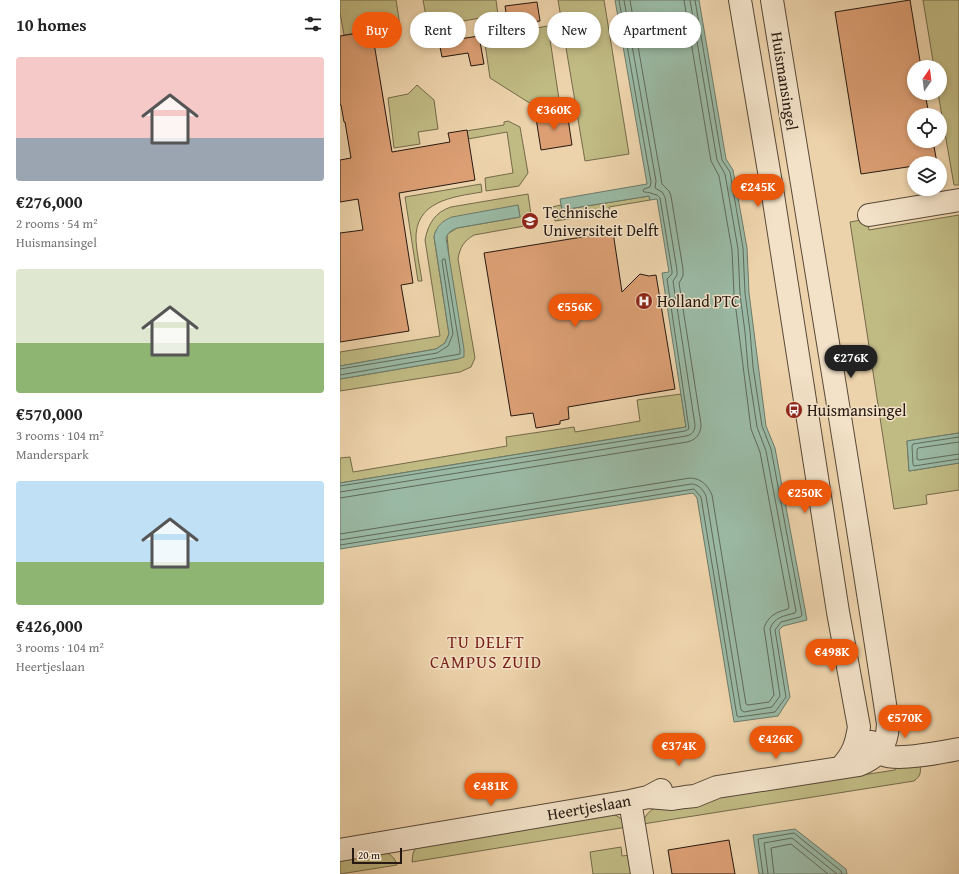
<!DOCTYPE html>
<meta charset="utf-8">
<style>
:root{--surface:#fff;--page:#f2f2f2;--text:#222;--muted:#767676;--accent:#ea580c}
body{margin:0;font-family:"Gentium Book Plus",serif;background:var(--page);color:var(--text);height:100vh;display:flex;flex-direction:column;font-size:15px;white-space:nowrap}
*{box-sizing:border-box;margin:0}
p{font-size:13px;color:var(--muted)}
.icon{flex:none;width:22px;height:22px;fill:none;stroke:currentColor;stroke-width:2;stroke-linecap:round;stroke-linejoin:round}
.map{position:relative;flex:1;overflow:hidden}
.side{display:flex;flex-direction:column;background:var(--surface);width:340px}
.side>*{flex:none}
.guide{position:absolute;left:12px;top:12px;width:380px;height:36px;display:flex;gap:8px}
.needle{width:26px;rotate:14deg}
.buttons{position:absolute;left:567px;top:60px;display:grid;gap:8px}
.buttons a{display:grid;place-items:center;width:40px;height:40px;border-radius:50%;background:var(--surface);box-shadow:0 2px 6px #0003;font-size:20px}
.scale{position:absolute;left:12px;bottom:10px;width:50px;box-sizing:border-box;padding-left:4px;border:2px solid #261912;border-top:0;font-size:11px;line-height:14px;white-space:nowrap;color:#261912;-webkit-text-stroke:3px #f3e2c8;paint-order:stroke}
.price{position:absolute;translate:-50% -34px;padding:0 9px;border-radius:14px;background:var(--accent);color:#fff;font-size:13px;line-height:26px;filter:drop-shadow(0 1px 2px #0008)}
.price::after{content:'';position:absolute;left:50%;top:24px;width:12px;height:9px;margin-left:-6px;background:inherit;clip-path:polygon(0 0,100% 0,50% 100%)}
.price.current{background:#222;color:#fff}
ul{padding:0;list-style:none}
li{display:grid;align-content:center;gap:8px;height:212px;padding:0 16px}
li span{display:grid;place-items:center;height:124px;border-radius:4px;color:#555}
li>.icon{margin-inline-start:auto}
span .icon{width:72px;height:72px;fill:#fffc;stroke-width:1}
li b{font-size:17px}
h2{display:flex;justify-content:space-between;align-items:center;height:48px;padding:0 16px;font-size:17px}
.chip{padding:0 14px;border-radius:18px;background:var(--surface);box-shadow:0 2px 6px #0003;font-size:14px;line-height:36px}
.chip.current{background:var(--accent);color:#fff}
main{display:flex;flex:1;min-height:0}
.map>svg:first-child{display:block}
.green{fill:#c0ba83;stroke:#736a4a}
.water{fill:#9ab9a4;stroke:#6c796a}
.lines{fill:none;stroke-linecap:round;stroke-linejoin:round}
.shore{stroke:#60695b;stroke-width:1}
.building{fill:#dc9f74;stroke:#261912}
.minor-casing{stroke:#584838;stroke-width:24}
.minor{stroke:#f3e2c8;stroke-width:22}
.labels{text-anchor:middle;stroke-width:3;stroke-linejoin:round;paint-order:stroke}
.street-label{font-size:16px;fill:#261912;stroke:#f3e2c8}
.poi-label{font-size:16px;fill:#261912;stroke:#f3e2c8;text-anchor:start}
.neighbourhood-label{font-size:17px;letter-spacing:1px;fill:#7a1f14;stroke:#f3e2c8}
</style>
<main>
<section class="side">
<h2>10 homes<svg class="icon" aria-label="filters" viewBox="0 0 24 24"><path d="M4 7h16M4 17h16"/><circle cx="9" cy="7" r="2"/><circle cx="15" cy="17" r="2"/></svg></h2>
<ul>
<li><span style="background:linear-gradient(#f6c9c9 65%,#9aa5b1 0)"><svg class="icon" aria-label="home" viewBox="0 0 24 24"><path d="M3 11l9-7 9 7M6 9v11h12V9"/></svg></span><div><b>€276,000</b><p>2 rooms · 54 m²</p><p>Huismansingel</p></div></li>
<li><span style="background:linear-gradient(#dfe7d0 60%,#8fb573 0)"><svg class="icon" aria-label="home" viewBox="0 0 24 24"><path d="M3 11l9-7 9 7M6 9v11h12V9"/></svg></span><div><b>€570,000</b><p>3 rooms · 104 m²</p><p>Manderspark</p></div></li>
<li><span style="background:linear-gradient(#bfe0f5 65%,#8fb573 0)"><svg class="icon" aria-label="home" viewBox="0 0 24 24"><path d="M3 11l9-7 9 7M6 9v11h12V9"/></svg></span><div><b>€426,000</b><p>3 rooms · 104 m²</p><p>Heertjeslaan</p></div></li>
</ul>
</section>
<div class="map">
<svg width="619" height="874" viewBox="0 0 619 874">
<rect width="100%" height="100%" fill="#edd3ab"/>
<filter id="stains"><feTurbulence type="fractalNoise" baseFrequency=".005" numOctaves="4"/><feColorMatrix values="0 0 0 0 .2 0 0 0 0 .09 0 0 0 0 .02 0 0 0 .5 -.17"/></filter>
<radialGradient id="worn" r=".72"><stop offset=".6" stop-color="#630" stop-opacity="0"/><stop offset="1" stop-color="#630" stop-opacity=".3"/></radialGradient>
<path class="green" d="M 0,0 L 56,0 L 60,26 L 4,35 L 0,13 Z
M 83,0 L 156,0 L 158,15 L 88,27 Z
M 218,0 L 264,0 L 289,154 L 245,161 Z
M 583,0 L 619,0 L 619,185 L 614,185 L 598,93 L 600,93 L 600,67 L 594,67 Z
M 208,26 L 220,106 L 199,109 L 150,78 L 144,37 Z
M 77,85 L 94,100 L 98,129 L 78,132 L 80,144 L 54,148 L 48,98 L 68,94 Z
M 168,121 L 180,127 L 188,173 L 179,186 L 146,191 L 145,178 L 173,173 L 167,132 L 128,139 L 126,131 L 164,125 L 164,122 Z
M 141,184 L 142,192 C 112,197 74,201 76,241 C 77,254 80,268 82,281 L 78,281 L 65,197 Z
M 188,194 L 192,221 L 190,225 L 134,235 C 124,241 120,247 118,259 L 135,358 L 131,367 L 120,372 L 0,391 L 0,379 L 118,359 L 107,235 L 109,233 L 117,228 L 180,217 L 178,205 L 96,230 L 94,237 L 109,334 L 105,343 L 96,349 L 0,366 L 0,352 L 100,336 L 85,240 C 88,224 95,212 111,207 Z
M 309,196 L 310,200 L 269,207 L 270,213 L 215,221 L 212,207 L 221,205 L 222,210 Z
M 619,215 L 619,433 L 567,441 L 569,471 L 619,463 L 619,490 L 586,495 L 587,504 L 554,509 L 510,222 L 527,219 L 529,230 Z
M 341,394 L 346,427 L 0,483 L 0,458 L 10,457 L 13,472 L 167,446 L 166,437 L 234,427 L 235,432 L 300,421 L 297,400 Z
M 580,764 C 581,772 581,776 574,781 L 303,824 C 305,814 310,810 319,806 L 555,770 L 558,767 Z
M 274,814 L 283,820 L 287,827 L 72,862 L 73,853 L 76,847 Z
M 281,847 L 282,856 L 290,855 L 293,874 L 253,874 L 250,852 Z
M 44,852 C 51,854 55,858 57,865 L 0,874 L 0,858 Z"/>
<path class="water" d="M 275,0 L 359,0 L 386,159 L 393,170 L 407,248 L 409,293 L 426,426 L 435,448 L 467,620 L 443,626 L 439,630 L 450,697 L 438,716 L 394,722 L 357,498 L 353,493 L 0,549 L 0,483 L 346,427 L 322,273 L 329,272 L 317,199 L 310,200 L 309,196 L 222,210 L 220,199 L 307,184 Z
M 178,205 L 180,217 L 117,228 C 112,230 108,232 106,238 L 124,349 L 124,357 L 118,359 L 0,379 L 0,366 L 96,349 L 105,343 L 109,334 L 94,236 C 97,226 102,221 112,217 Z
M 619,433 L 619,463 L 569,471 L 567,441 Z
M 455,829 L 506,869 L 507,874 L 419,874 L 413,835 Z"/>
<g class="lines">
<path class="shore" d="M 0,369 L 97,353 L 108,346 L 113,334 L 102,261 L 103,259 L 105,259 L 120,349 L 120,354 L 0,375
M 619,437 L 573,444 L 572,446 L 573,464 L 574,466 L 619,459
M 619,442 L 578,448 L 577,450 L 577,459 L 579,460 L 619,454
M 0,486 L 345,431 L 349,429 L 327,279 L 332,274 L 332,271 L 320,198 L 317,195 C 312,194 310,192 304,192 L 303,191 L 304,189 L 310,187 L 311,182 L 279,0
M 0,492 L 346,436 C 352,435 355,431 355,425 L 333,281 L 337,275 L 337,270 L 325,197 L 322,192 L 315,188 L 316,181 L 284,0
M 0,498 L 347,442 C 356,440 361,434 361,424 L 339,283 L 343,276 L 343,269 L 331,196 L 329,191 L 322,184 L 290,0
M 0,534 L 350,478 C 360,478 368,485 372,495 L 406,704 L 408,705 L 429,702 L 434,695 L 424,628 C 428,616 436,612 448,609 L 449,607 L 420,452 L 411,429 L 394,294 L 392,250 L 379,176 L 371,161 L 344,0
M 0,540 L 351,484 C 358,484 363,489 366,496 L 401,710 L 404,712 L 432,707 L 440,696 L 430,629 C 434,617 444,616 455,613 L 456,611 L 426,451 L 417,427 L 408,368 L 405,332 L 400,294 L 398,249 L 385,174 L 377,160 L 350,0
M 0,545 L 354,489 L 361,497 L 397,716 L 399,717 L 435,712 L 446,697 L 435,630 L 441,622 L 460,617 L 462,615 L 431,449 L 422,426 L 413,367 L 410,331 L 405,293 L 403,248 L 390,172 L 382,160 L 355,0
M 423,874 L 418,839 L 454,833 L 501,871 L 502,874
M 428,874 L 424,843 L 452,838 L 497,874
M 434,874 L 431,848 L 451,844 L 488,874"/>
</g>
<path class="building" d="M 570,0 L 581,67 L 574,67 L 574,93 L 585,93 L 589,115 L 574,115 L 574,141 L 593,141 L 597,163 L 574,163 L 574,166 L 521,174 L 495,12 Z
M 197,2 L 200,21 L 168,25 L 165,6 Z
M 32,31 L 52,152 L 110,142 L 108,133 L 127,130 L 135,180 L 59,193 L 73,283 L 61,285 L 69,331 L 0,342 L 0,233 L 23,230 L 18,199 L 0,202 L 0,160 L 11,158 L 5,122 L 4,122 L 1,105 L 0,105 L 0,36 Z
M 139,36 L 144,64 L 131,66 L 128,53 L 102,57 L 99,42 Z
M 227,112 L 232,145 L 201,150 L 196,118 Z
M 273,232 L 282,292 L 300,274 L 309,276 L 316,275 L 335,389 L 228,407 L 229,419 L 220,421 L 220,424 L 196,428 L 193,413 L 171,416 L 144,253 Z
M 389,840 L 395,874 L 332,874 L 328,850 Z"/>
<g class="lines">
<g class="minor-casing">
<path id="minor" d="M 400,0 L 433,195 L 498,612 L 519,727 C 516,745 513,754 501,767
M 529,215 L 619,200
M 531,742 C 535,747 539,753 544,755 C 558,761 603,752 619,749
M 308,797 L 332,799 L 345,797 L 355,796 L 377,787 L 519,765 C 540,756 547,746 548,724 C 512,482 471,241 432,0
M 290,801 L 302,874
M 0,850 L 290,801 L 308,797 L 321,790"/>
</g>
<use href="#minor" class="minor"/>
</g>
<defs>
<g id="university-disc" transform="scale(0.9)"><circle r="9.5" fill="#8f2418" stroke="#f3e2c8"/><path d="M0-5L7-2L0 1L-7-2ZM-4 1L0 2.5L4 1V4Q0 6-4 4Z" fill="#fff"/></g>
<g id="hospital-disc" transform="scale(0.9)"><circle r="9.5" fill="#8f2418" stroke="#f3e2c8"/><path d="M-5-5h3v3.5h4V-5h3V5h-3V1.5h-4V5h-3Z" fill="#fff"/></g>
<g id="bus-disc" transform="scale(0.9)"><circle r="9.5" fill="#8f2418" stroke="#f3e2c8"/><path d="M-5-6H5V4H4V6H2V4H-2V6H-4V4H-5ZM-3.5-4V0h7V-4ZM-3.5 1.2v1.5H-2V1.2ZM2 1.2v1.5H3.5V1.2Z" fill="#fff"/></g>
</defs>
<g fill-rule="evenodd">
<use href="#university-disc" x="190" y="221"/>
<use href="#hospital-disc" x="304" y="301"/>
<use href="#bus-disc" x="454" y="410"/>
</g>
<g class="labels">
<g class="street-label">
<text transform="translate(445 81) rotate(81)" y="6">Huismansingel</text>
<text transform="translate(249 807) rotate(-10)" y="6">Heertjeslaan</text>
</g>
<g class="poi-label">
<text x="203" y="218">Technische<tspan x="203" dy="18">Universiteit Delft</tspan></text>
<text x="317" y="307">Holland PTC</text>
<text x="467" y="416">Huismansingel</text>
</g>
<g class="neighbourhood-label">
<text x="146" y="648">TU DELFT<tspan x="146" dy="20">CAMPUS ZUID</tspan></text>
</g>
</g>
<rect width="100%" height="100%" filter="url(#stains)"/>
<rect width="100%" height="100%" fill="url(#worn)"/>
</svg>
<div class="buttons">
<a><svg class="needle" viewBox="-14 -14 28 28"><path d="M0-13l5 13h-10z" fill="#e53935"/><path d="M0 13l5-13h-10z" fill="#767676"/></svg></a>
<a><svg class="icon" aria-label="locate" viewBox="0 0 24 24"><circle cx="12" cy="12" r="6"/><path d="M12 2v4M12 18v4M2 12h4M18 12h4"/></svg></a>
<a><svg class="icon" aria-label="layers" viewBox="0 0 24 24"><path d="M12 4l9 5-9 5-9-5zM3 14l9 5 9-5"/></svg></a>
</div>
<div class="scale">20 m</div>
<b class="price" style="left:214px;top:131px">€360K</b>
<b class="price" style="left:418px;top:208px">€245K</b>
<b class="price" style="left:235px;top:328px">€556K</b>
<b class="price current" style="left:511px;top:379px">€276K</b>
<b class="price" style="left:465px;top:514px">€250K</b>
<b class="price" style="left:492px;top:673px">€498K</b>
<b class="price" style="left:565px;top:739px">€570K</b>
<b class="price" style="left:436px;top:760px">€426K</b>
<b class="price" style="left:339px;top:767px">€374K</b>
<b class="price" style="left:151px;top:807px">€481K</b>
<div class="guide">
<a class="chip current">Buy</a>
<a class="chip">Rent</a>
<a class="chip">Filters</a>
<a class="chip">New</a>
<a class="chip">Apartment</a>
</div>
</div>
</main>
